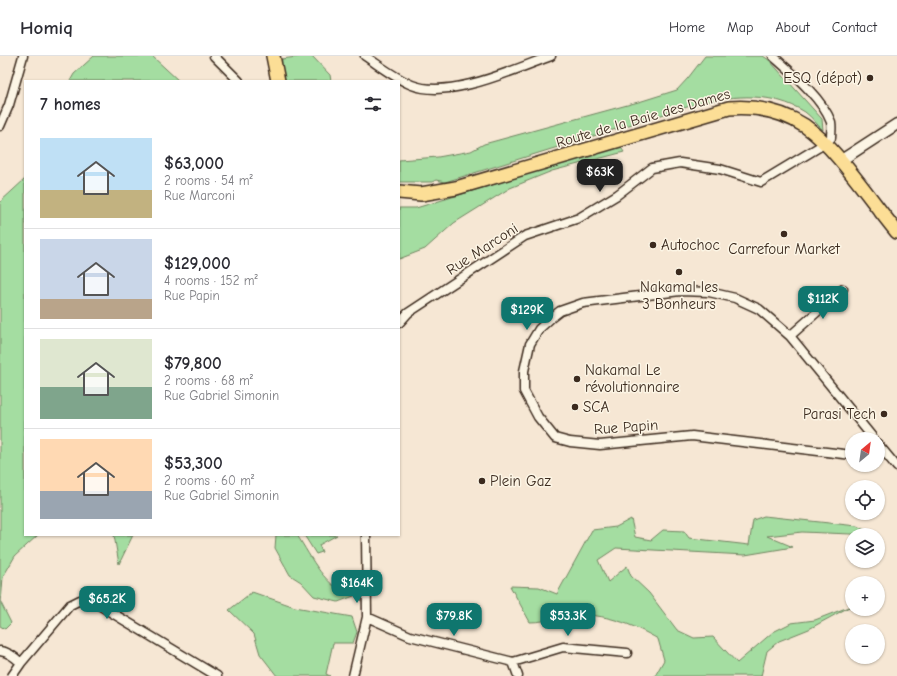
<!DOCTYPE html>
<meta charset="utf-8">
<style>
:root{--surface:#fff;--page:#f2f2f3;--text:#2b2b33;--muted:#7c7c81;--line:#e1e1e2;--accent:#0f766e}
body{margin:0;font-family:"Comic Neue",sans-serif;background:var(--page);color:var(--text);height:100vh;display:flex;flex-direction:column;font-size:15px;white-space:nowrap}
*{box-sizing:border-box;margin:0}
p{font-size:13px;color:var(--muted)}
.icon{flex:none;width:22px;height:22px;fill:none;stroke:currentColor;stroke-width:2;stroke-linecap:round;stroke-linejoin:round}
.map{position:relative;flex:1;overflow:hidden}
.side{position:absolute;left:24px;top:24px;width:376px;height:456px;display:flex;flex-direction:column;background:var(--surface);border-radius:0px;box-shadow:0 1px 3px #0004}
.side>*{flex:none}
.needle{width:26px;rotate:29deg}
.fabs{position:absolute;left:845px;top:376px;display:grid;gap:8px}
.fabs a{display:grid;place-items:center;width:40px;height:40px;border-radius:50%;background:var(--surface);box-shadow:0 1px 3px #0004;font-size:20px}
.price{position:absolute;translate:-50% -34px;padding:0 9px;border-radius:8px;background:var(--accent);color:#fff;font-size:13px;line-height:26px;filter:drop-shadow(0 1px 2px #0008)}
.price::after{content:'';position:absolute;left:50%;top:24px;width:12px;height:9px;margin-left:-6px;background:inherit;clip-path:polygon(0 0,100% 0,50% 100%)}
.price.active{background:#222;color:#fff}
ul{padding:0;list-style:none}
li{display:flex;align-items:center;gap:12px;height:100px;padding:0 16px}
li+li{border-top:1px solid var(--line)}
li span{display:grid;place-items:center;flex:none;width:112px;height:80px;border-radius:0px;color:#555}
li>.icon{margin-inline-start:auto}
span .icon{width:48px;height:48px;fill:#fffc;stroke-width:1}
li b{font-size:17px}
h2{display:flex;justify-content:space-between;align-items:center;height:48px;padding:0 16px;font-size:17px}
header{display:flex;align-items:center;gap:24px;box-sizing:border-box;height:56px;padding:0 20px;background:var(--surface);border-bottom:1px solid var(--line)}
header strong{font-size:19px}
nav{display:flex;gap:22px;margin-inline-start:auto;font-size:14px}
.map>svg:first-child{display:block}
.green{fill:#a4dda1;stroke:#708460}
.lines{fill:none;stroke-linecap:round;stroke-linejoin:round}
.minor-casing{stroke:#3b2a1e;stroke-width:11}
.tertiary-casing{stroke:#3b2a1e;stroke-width:13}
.primary-casing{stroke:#3b2a1e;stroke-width:16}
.minor{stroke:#fcf5e5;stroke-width:8}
.tertiary{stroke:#fcf5e5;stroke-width:10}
.primary{stroke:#fcde96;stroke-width:13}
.poi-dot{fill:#3b2a1e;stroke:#fcf5e5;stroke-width:1.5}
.labels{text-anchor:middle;stroke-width:3;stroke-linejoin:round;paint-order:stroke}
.poi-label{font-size:15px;fill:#3b2a1e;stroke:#fcf5e5;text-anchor:start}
.street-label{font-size:15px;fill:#3b2a1e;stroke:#fcf5e5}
</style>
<header>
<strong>Homiq</strong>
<nav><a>Home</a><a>Map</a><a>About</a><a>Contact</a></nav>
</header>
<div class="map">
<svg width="897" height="620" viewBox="0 0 897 620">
<rect width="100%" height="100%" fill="#f6e7d4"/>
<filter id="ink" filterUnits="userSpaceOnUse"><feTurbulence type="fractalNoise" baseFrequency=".025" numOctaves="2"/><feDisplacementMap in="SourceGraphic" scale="8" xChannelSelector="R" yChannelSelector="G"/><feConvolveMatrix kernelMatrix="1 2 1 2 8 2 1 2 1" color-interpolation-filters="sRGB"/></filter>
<g filter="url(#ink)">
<path class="green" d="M 94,0 L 152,0 L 179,25 L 70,25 L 74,18 Z
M 303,0 L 312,0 L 330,19 L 331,25 L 285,25 L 281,12 L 282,3 Z
M 705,0 L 763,0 L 769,4 L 822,63 L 823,74 C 817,69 812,61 805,56 C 773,36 735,39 700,47 L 445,126 L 436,124 L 432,126 L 399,126 L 399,104 L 438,101 L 471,95 L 484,88 L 642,45 L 677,34 L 688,22 Z
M 620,90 L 624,96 L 552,115 L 510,132 L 454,167 L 425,193 L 399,203 L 399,152 L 416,152 Z
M 25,123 L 25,479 L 38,479 L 15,500 L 3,521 L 1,547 L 11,567 L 5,573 L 0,570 L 0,146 Z
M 764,460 L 857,470 L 875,479 L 802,476 L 767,480 L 793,491 L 745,499 L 616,492 L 598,504 L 608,526 L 627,510 L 631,520 L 649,537 L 677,574 L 694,582 L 713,581 L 737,607 L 773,576 L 791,567 L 815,564 L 851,550 L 809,573 L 779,585 L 767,595 L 761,620 L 655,620 L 664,604 L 658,583 C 632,568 604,557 573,559 C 558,560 548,566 530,566 L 510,530 L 539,531 L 557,538 L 592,474 L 616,471 L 631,463 L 635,481 L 651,484 L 663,474 L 684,475 L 689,482 L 749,489 L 753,464 Z
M 114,479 L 133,479 L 119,508 Z
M 276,479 L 297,479 C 312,502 325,533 354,540 L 338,546 L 314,540 L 301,526 L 290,519 L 275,492 Z
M 304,479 L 337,479 L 319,489 L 322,496 L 316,498 Z
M 252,536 L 295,551 L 352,561 L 357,576 L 353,587 L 333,587 L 326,618 L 330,620 L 277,620 L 260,598 L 254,578 L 229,554 Z"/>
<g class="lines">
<g class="minor-casing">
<path id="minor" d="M 214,0 L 239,25
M 365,0 C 380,10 395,22 412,29 C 449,44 515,13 551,0
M 0,70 L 9,49 L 23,0
M 399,267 L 408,257 L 525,180 L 579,162 L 617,139 L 652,112 L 680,107 L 720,113 L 761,126 L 824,88 L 831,82 C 831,77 832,71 831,66 C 822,42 792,17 773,0
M 790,280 L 843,233
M 878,388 L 897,411
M 852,399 L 692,380 L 600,389 L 570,386 L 555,382 L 538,361 L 524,335 L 524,315 L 530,288 L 539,273 L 551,262 L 560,255 L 583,247 L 680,235 L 709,236 L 735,242 L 759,253 L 790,280 L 874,383
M 367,561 L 410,580 L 513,606 L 518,620
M 0,595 C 9,596 15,601 21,607
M 513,606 L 563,591 L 627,597
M 12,620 L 21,607 L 70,549 L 80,544 L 89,543 L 217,620
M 353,620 L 367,561 L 366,479"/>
</g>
<g class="tertiary-casing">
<path id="tertiary" d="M 840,105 L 897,68"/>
</g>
<g class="primary-casing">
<path id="primary" d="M 273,0 L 278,25
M 399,136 L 421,138 L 456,132 L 729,52 C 755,50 782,55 805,70 C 837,92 871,145 897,176"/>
</g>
<use href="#minor" class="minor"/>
<use href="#tertiary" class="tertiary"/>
<use href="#primary" class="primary"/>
</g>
</g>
<g class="poi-dot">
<circle cx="870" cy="22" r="4"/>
<circle cx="784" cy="178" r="4"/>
<circle cx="653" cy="189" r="4"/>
<circle cx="679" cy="216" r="4"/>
<circle cx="577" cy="323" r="4"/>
<circle cx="575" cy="351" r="4"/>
<circle cx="884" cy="358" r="4"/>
<circle cx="482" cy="425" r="4"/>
</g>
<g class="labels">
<g class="poi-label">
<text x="862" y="27" text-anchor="end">ESQ (dépot)</text>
<text x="661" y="194">Autochoc</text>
<text x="784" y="198" text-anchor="middle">Carrefour Market</text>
<text x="679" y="236" text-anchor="middle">Nakamal les<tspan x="679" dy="17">3 Bonheurs</tspan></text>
<text x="585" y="319">Nakamal Le<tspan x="585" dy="17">révolutionnaire</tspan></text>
<text x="583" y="356">SCA</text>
<text x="876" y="363" text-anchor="end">Parasi Tech</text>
<text x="490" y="430">Plein Gaz</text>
</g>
<g class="street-label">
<text transform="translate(643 62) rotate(-16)" y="5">Route de la Baie des Dames</text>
<text transform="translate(482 193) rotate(-33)" y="5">Rue Marconi</text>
<text transform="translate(626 371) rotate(-4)" y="5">Rue Papin</text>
</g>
</g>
</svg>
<div class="fabs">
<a><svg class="needle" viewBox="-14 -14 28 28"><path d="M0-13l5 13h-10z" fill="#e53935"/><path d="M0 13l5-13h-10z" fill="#7c7c81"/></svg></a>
<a><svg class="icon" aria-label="locate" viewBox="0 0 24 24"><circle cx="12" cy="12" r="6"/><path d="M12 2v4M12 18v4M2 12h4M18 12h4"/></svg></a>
<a><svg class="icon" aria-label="layers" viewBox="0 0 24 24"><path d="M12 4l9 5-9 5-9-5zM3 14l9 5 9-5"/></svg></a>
<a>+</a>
<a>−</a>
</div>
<b class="price active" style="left:600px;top:137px">$63K</b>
<b class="price" style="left:823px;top:264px">$112K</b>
<b class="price" style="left:527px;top:275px">$129K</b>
<b class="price" style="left:357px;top:548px">$164K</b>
<b class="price" style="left:107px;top:564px">$65.2K</b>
<b class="price" style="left:454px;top:581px">$79.8K</b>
<b class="price" style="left:568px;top:581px">$53.3K</b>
<section class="side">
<h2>7 homes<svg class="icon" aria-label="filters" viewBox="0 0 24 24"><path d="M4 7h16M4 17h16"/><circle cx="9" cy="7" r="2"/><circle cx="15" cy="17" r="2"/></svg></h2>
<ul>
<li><span style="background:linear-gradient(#bfe0f5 65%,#c2b280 0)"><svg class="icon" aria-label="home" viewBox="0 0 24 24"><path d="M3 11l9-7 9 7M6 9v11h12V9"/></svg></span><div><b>$63,000</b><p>2 rooms · 54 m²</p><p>Rue Marconi</p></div></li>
<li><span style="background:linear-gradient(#c9d6e8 75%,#b9a48a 0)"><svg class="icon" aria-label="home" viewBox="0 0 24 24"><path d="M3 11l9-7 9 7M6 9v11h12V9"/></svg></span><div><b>$129,000</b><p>4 rooms · 152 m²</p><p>Rue Papin</p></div></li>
<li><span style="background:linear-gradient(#dfe7d0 60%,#7fa58c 0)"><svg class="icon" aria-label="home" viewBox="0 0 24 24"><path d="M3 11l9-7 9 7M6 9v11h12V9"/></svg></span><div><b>$79,800</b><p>2 rooms · 68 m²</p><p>Rue Gabriel Simonin</p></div></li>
<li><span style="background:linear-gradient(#ffd9b3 65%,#9aa5b1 0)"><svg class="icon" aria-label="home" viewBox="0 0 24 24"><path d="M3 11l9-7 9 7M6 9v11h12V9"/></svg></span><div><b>$53,300</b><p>2 rooms · 60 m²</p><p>Rue Gabriel Simonin</p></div></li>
</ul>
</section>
</div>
